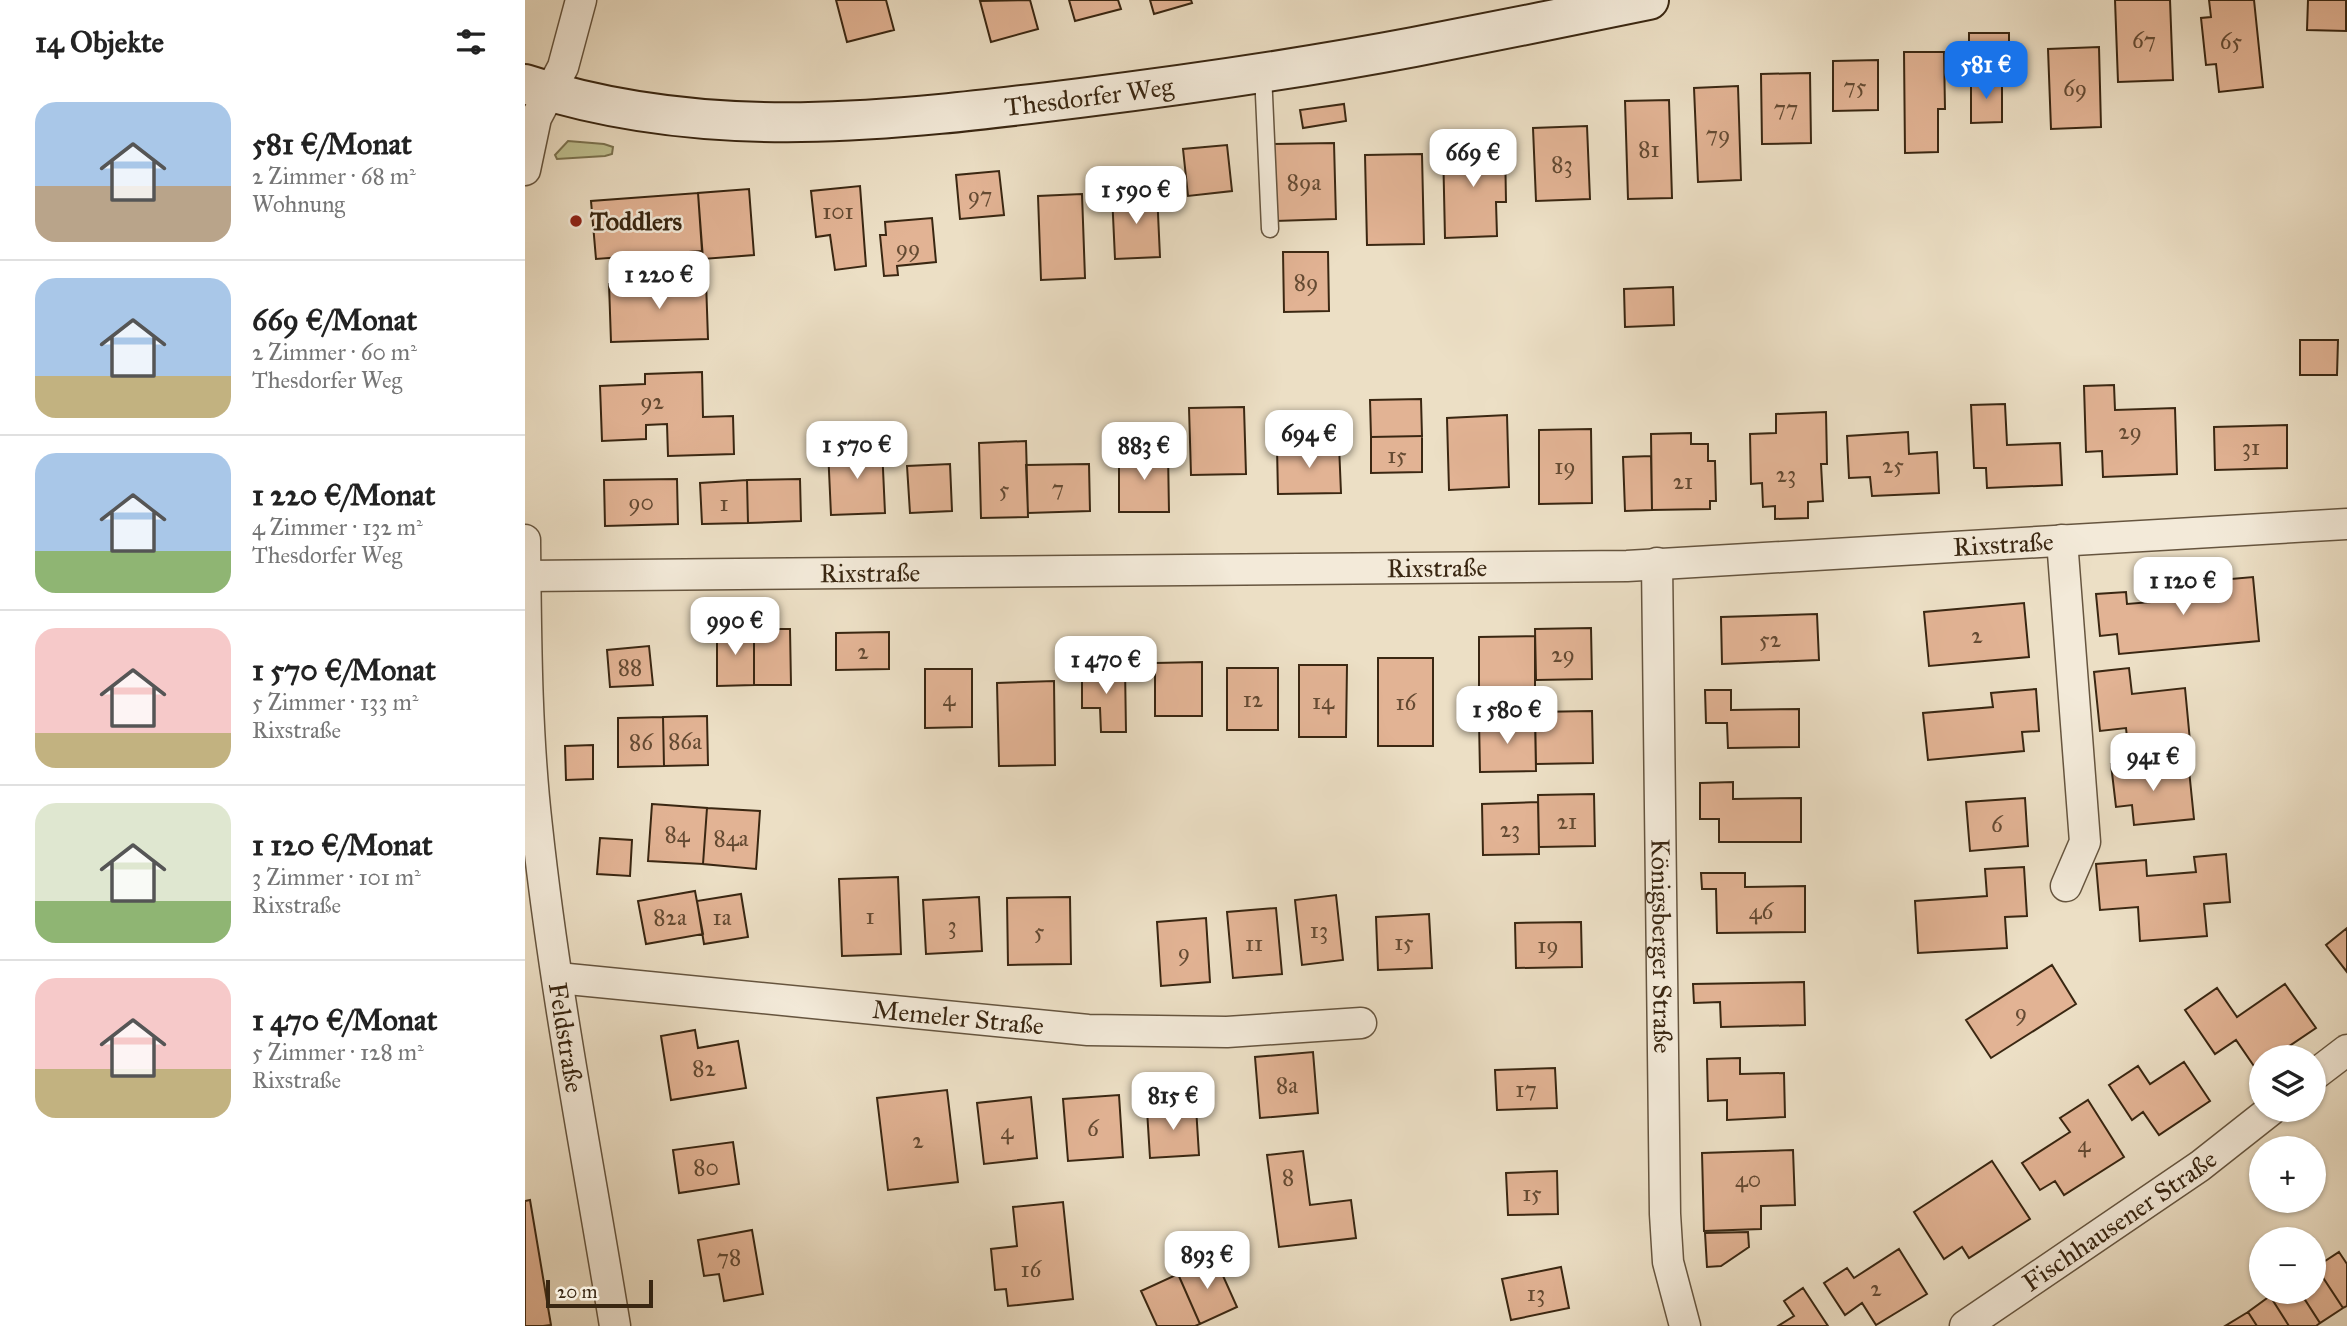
<!DOCTYPE html>
<html lang="de">
<meta charset="utf-8">
<style>
:root{--surface:#fff;--page:#f2f2f2;--text:#222;--muted:#767676;--line:#e0e0e0;--accent:#1a73e8}
body{margin:0;font-family:"IM FELL Great Primer",serif;background:var(--page);color:var(--text);height:100vh;display:flex;flex-direction:column;font-size:26px;white-space:nowrap}
*{box-sizing:border-box;margin:0}
p{font-size:23px;color:var(--muted)}
.icon{flex:none;width:38px;height:38px;fill:none;stroke:currentColor;stroke-width:2;stroke-linecap:round;stroke-linejoin:round}
.map{position:relative;flex:1;overflow:hidden}
.details{display:flex;flex-direction:column;background:var(--surface);width:525px}
.details>*{flex:none}
.tools{position:absolute;left:1724px;top:1045px;display:grid;gap:14px}
.tools a{display:grid;place-items:center;width:77px;height:77px;border-radius:50%;background:var(--surface);box-shadow:0 2px 5px #0004;font-size:35px}
.scale{position:absolute;left:21px;bottom:18px;width:107px;box-sizing:border-box;padding-left:7px;border:4px solid #3a2712;border-top:0;font-size:19px;line-height:24px;white-space:nowrap;color:#3a2712;-webkit-text-stroke:5px #f3ead9;paint-order:stroke}
.price{position:absolute;translate:-50% -60px;padding:0 16px;border-radius:14px;background:#fff;color:#222;font-size:23px;line-height:46px;filter:drop-shadow(0 2px 4px #0008)}
.price::after{content:'';position:absolute;left:50%;top:42px;width:21px;height:16px;margin-left:-10px;background:inherit;clip-path:polygon(0 0,100% 0,50% 100%)}
.price.on{background:var(--accent);color:#fff}
ul{padding:0;list-style:none}
li{display:flex;align-items:center;gap:21px;height:175px;padding:0 35px}
li+li{border-top:2px solid var(--line)}
li span{display:grid;place-items:center;flex:none;width:196px;height:140px;border-radius:21px;color:#555}
li>.icon{margin-inline-start:auto}
span .icon{width:84px;height:84px;fill:#fffc;stroke-width:1}
li b{font-size:30px}
h2{display:flex;justify-content:space-between;align-items:center;height:84px;padding:0 35px;font-size:30px}
main{display:flex;flex:1;min-height:0}
.map>svg:first-child{display:block}
.green{fill:#bfc090;stroke:#7c7451;stroke-width:2}
.building{fill:#e2b394;stroke:#3a2712;stroke-width:2}
.lines{fill:none;stroke-linecap:round;stroke-linejoin:round}
.lane-casing{stroke:#66553f;stroke-width:19}
.street-casing{stroke:#66553f;stroke-width:33}
.secondary-casing{stroke:#3a2712;stroke-width:42}
.lane{stroke:#f3ead9;stroke-width:16}
.street{stroke:#f3ead9;stroke-width:30}
.secondary{stroke:#f3ead9;stroke-width:38}
.poi-dot{fill:#8f2418;stroke:#f3ead9;stroke-width:2.5}
.labels{text-anchor:middle;stroke-width:5;stroke-linejoin:round;paint-order:stroke}
.number-label{font-size:23px;fill:#644a32}
.street-label{font-size:26px;fill:#3a2712;stroke:#f3ead9}
.poi-label{font-size:26px;font-weight:bold;fill:#3a2712;stroke:#f3ead9;text-anchor:start}
</style>
<main>
<section class="details">
<h2>14 Objekte<svg class="icon" aria-label="filters" viewBox="0 0 24 24"><path d="M4 7h16M4 17h16"/><circle cx="9" cy="7" r="2"/><circle cx="15" cy="17" r="2"/></svg></h2>
<ul>
<li><span style="background:linear-gradient(#a9c7e8 60%,#b9a48a 0)"><svg class="icon" aria-label="home" viewBox="0 0 24 24"><path d="M3 11l9-7 9 7M6 9v11h12V9"/></svg></span><div><b>581 €/Monat</b><p>2 Zimmer · 68 m²</p><p>Wohnung</p></div></li>
<li><span style="background:linear-gradient(#a9c7e8 70%,#c2b280 0)"><svg class="icon" aria-label="home" viewBox="0 0 24 24"><path d="M3 11l9-7 9 7M6 9v11h12V9"/></svg></span><div><b>669 €/Monat</b><p>2 Zimmer · 60 m²</p><p>Thesdorfer Weg</p></div></li>
<li><span style="background:linear-gradient(#a9c7e8 70%,#8fb573 0)"><svg class="icon" aria-label="home" viewBox="0 0 24 24"><path d="M3 11l9-7 9 7M6 9v11h12V9"/></svg></span><div><b>1 220 €/Monat</b><p>4 Zimmer · 132 m²</p><p>Thesdorfer Weg</p></div></li>
<li><span style="background:linear-gradient(#f6c9c9 75%,#c2b280 0)"><svg class="icon" aria-label="home" viewBox="0 0 24 24"><path d="M3 11l9-7 9 7M6 9v11h12V9"/></svg></span><div><b>1 570 €/Monat</b><p>5 Zimmer · 133 m²</p><p>Rixstraße</p></div></li>
<li><span style="background:linear-gradient(#dfe7d0 70%,#8fb573 0)"><svg class="icon" aria-label="home" viewBox="0 0 24 24"><path d="M3 11l9-7 9 7M6 9v11h12V9"/></svg></span><div><b>1 120 €/Monat</b><p>3 Zimmer · 101 m²</p><p>Rixstraße</p></div></li>
<li><span style="background:linear-gradient(#f6c9c9 65%,#c2b280 0)"><svg class="icon" aria-label="home" viewBox="0 0 24 24"><path d="M3 11l9-7 9 7M6 9v11h12V9"/></svg></span><div><b>1 470 €/Monat</b><p>5 Zimmer · 128 m²</p><p>Rixstraße</p></div></li>
</ul>
</section>
<div class="map">
<svg width="1822" height="1326" viewBox="0 0 1822 1326">
<rect width="100%" height="100%" fill="#ecdfc5"/>
<filter id="stains"><feTurbulence type="fractalNoise" baseFrequency=".00286" numOctaves="4"/><feColorMatrix values="0 0 0 0 .2 0 0 0 0 .09 0 0 0 0 .02 0 0 0 .5 -.17"/></filter>
<radialGradient id="worn" r=".72"><stop offset=".6" stop-color="#630" stop-opacity="0"/><stop offset="1" stop-color="#630" stop-opacity=".3"/></radialGradient>
<path class="green" d="M 43,141 L 79,144 L 88,147 L 87,154 L 80,156 L 32,159 L 30,155 Z"/>
<path class="building" d="M 311,0 L 361,0 L 369,30 L 322,42 Z
M 505,0 L 513,29 L 466,42 L 455,1 Z
M 544,0 L 593,0 L 596,9 L 550,21 Z
M 625,0 L 666,0 L 667,3 L 629,14 Z
M 1590,0 L 1645,0 L 1648,80 L 1593,82 Z
M 1684,0 L 1729,0 L 1738,87 L 1694,92 L 1691,64 L 1681,65 L 1676,18 L 1686,17 Z
M 1783,0 L 1821,0 L 1821,31 L 1782,30 Z
M 1444,33 L 1484,33 L 1484,79 L 1444,79 Z
M 1574,47 L 1576,127 L 1526,129 L 1523,49 Z
M 1379,52 L 1419,52 L 1420,109 L 1413,109 L 1413,152 L 1380,153 Z
M 1353,60 L 1353,110 L 1308,111 L 1308,61 Z
M 1285,73 L 1286,143 L 1237,144 L 1236,74 Z
M 1446,80 L 1477,80 L 1477,122 L 1446,123 Z
M 1213,86 L 1216,180 L 1173,182 L 1169,88 Z
M 1144,100 L 1147,198 L 1103,199 L 1100,101 Z
M 819,104 L 821,121 L 778,128 L 775,110 Z
M 1062,126 L 1065,199 L 1011,201 L 1008,128 Z
M 809,143 L 811,219 L 750,221 L 748,144 Z
M 980,144 L 981,202 L 971,202 L 972,236 L 920,238 L 918,146 Z
M 702,145 L 707,191 L 663,196 L 658,149 Z
M 897,154 L 899,244 L 842,245 L 840,155 Z
M 474,171 L 479,215 L 435,219 L 431,175 Z
M 335,186 L 341,266 L 310,270 L 305,235 L 291,237 L 286,191 Z
M 224,189 L 229,255 L 178,259 L 173,193 Z
M 632,192 L 635,257 L 590,259 L 587,194 Z
M 173,193 L 177,251 L 71,259 L 66,201 Z
M 557,194 L 560,278 L 516,280 L 513,196 Z
M 407,218 L 411,262 L 372,266 L 373,275 L 359,276 L 355,235 L 361,235 L 360,222 Z
M 758,252 L 803,252 L 804,311 L 759,312 Z
M 181,281 L 183,339 L 86,342 L 84,284 Z
M 1148,287 L 1149,325 L 1100,327 L 1099,289 Z
M 1775,340 L 1813,340 L 1812,375 L 1775,375 Z
M 177,372 L 178,417 L 208,416 L 209,454 L 143,456 L 142,424 L 121,425 L 121,439 L 77,441 L 75,386 L 120,384 L 120,374 Z
M 1589,385 L 1590,410 L 1650,408 L 1652,474 L 1578,477 L 1577,451 L 1561,452 L 1559,386 Z
M 896,399 L 897,436 L 846,437 L 845,400 Z
M 1480,404 L 1482,445 L 1535,443 L 1537,485 L 1462,488 L 1461,468 L 1449,468 L 1446,405 Z
M 719,407 L 721,474 L 666,475 L 664,408 Z
M 1301,412 L 1302,464 L 1296,464 L 1298,501 L 1283,502 L 1283,518 L 1250,519 L 1250,506 L 1238,507 L 1237,483 L 1226,484 L 1225,434 L 1251,433 L 1251,414 Z
M 982,415 L 984,487 L 924,490 L 922,418 Z
M 1762,425 L 1762,468 L 1690,470 L 1689,427 Z
M 1066,429 L 1067,503 L 1014,504 L 1014,430 Z
M 1383,432 L 1384,454 L 1412,452 L 1414,493 L 1347,496 L 1345,477 L 1324,478 L 1322,436 Z
M 1166,433 L 1166,444 L 1183,444 L 1183,461 L 1190,461 L 1191,501 L 1185,501 L 1185,509 L 1127,510 L 1126,434 Z
M 897,436 L 897,472 L 846,473 L 846,437 Z
M 501,441 L 503,517 L 456,518 L 454,443 Z
M 814,445 L 816,493 L 753,494 L 752,447 Z
M 357,447 L 360,513 L 306,515 L 303,449 Z
M 643,452 L 644,512 L 594,512 L 594,453 Z
M 1126,456 L 1127,510 L 1100,511 L 1098,457 Z
M 425,464 L 427,511 L 385,513 L 382,466 Z
M 564,464 L 565,511 L 503,513 L 501,465 Z
M 152,479 L 153,524 L 80,526 L 79,480 Z
M 275,479 L 276,521 L 223,523 L 222,480 Z
M 222,480 L 223,523 L 177,524 L 175,483 Z
M 1728,577 L 1734,641 L 1594,654 L 1592,634 L 1575,636 L 1571,594 L 1601,592 L 1602,604 L 1651,600 L 1650,584 Z
M 1499,603 L 1504,657 L 1404,666 L 1399,612 Z
M 1292,614 L 1294,660 L 1197,664 L 1196,617 Z
M 1066,628 L 1067,679 L 1011,680 L 1010,629 Z
M 192,629 L 229,629 L 229,685 L 192,686 Z
M 229,629 L 265,629 L 266,685 L 229,685 Z
M 364,632 L 364,669 L 311,670 L 311,633 Z
M 1010,636 L 1010,687 L 954,689 L 954,637 Z
M 124,646 L 128,685 L 85,687 L 82,650 Z
M 853,658 L 908,658 L 908,746 L 853,746 Z
M 677,662 L 677,716 L 630,716 L 630,663 Z
M 774,665 L 822,665 L 821,737 L 774,737 Z
M 557,667 L 600,667 L 601,732 L 576,732 L 575,708 L 557,708 Z
M 702,668 L 753,668 L 753,730 L 702,730 Z
M 1604,668 L 1607,694 L 1660,688 L 1665,741 L 1603,747 L 1601,728 L 1575,731 L 1569,672 Z
M 400,669 L 447,669 L 447,727 L 400,728 Z
M 529,681 L 530,765 L 474,766 L 472,683 Z
M 1511,689 L 1514,731 L 1497,732 L 1499,751 L 1403,760 L 1398,713 L 1468,707 L 1466,693 Z
M 1180,690 L 1206,690 L 1206,710 L 1274,709 L 1274,747 L 1203,748 L 1202,723 L 1181,723 Z
M 1067,711 L 1068,763 L 1011,764 L 1010,712 Z
M 182,716 L 183,765 L 139,766 L 138,717 Z
M 138,717 L 139,766 L 93,767 L 93,718 Z
M 1010,720 L 1011,771 L 955,772 L 954,721 Z
M 68,745 L 68,779 L 41,780 L 40,746 Z
M 1618,760 L 1619,774 L 1664,770 L 1669,819 L 1609,825 L 1607,805 L 1591,807 L 1586,764 Z
M 1208,782 L 1208,799 L 1276,798 L 1276,842 L 1194,842 L 1194,819 L 1175,819 L 1175,783 Z
M 1069,794 L 1070,846 L 1014,847 L 1013,795 Z
M 1500,798 L 1503,846 L 1445,851 L 1441,802 Z
M 1013,802 L 1014,854 L 958,855 L 957,804 Z
M 127,804 L 182,808 L 178,864 L 123,861 Z
M 182,808 L 235,811 L 231,869 L 178,864 Z
M 75,838 L 107,840 L 105,876 L 72,874 Z
M 1701,854 L 1705,902 L 1679,904 L 1682,936 L 1615,941 L 1613,907 L 1575,910 L 1571,864 L 1621,860 L 1622,876 L 1671,872 L 1669,857 Z
M 1499,867 L 1502,916 L 1480,917 L 1482,948 L 1393,953 L 1390,901 L 1462,896 L 1460,869 Z
M 1176,873 L 1220,873 L 1220,887 L 1280,886 L 1280,932 L 1192,933 L 1191,889 L 1177,889 Z
M 373,877 L 376,954 L 317,956 L 314,879 Z
M 170,891 L 178,934 L 121,944 L 113,901 Z
M 216,894 L 223,937 L 179,944 L 172,901 Z
M 811,895 L 818,960 L 777,965 L 770,900 Z
M 454,897 L 457,951 L 401,954 L 398,900 Z
M 545,897 L 546,964 L 483,965 L 482,898 Z
M 751,908 L 757,974 L 708,978 L 702,912 Z
M 904,914 L 907,968 L 853,970 L 851,917 Z
M 681,918 L 685,982 L 636,986 L 632,922 Z
M 1056,922 L 1057,967 L 991,968 L 990,923 Z
M 1822,928 L 1822,972 L 1801,945 Z
M 1527,965 L 1551,1004 L 1466,1058 L 1441,1020 Z
M 1279,982 L 1280,1025 L 1196,1027 L 1195,1002 L 1169,1003 L 1168,984 Z
M 1760,984 L 1791,1028 L 1748,1057 L 1736,1057 L 1736,1065 L 1731,1069 L 1711,1040 L 1690,1054 L 1660,1010 L 1692,988 L 1712,1017 Z
M 170,1030 L 173,1048 L 213,1041 L 221,1088 L 146,1100 L 136,1036 Z
M 788,1052 L 793,1113 L 735,1118 L 730,1057 Z
M 1215,1058 L 1215,1074 L 1259,1073 L 1260,1117 L 1202,1120 L 1202,1100 L 1183,1101 L 1182,1059 Z
M 1659,1062 L 1685,1101 L 1634,1135 L 1618,1112 L 1607,1120 L 1584,1085 L 1613,1066 L 1625,1084 Z
M 1030,1068 L 1032,1108 L 972,1110 L 970,1070 Z
M 422,1090 L 433,1182 L 363,1190 L 352,1098 Z
M 594,1095 L 598,1157 L 543,1161 L 538,1099 Z
M 506,1097 L 512,1158 L 459,1164 L 452,1103 Z
M 1563,1100 L 1599,1157 L 1539,1195 L 1530,1181 L 1515,1190 L 1497,1163 L 1545,1132 L 1535,1118 Z
M 671,1107 L 674,1155 L 625,1158 L 622,1110 Z
M 208,1142 L 214,1184 L 154,1193 L 148,1150 Z
M 1268,1150 L 1270,1205 L 1236,1206 L 1236,1229 L 1179,1231 L 1177,1153 Z
M 778,1151 L 785,1205 L 826,1200 L 831,1238 L 754,1247 L 742,1155 Z
M 1467,1161 L 1505,1219 L 1444,1258 L 1437,1247 L 1419,1259 L 1389,1212 Z
M 1032,1171 L 1033,1214 L 983,1215 L 981,1173 Z
M 5,1200 L 26,1325 L 18,1326 L 0,1326 L 0,1201 Z
M 538,1202 L 548,1299 L 483,1306 L 481,1289 L 470,1290 L 466,1249 L 492,1246 L 488,1207 Z
M 227,1230 L 238,1294 L 199,1301 L 194,1274 L 179,1276 L 173,1240 Z
M 1223,1232 L 1224,1247 L 1196,1266 L 1182,1267 L 1180,1233 Z
M 1374,1249 L 1402,1294 L 1351,1325 L 1337,1303 L 1320,1315 L 1299,1283 L 1322,1268 L 1329,1278 Z
M 1814,1252 L 1822,1264 L 1822,1306 L 1818,1308 L 1791,1267 Z
M 690,1258 L 712,1307 L 675,1324 L 653,1274 Z
M 1036,1267 L 1044,1308 L 986,1320 L 977,1279 Z
M 1791,1267 L 1818,1308 L 1795,1323 L 1775,1292 L 1788,1292 L 1788,1269 Z
M 653,1274 L 675,1324 L 670,1326 L 632,1326 L 616,1291 Z
M 1278,1288 L 1303,1326 L 1253,1326 L 1269,1316 L 1259,1301 Z
M 1753,1292 L 1775,1292 L 1795,1323 L 1791,1326 L 1764,1326 L 1745,1296 Z
M 1745,1296 L 1764,1326 L 1732,1326 L 1723,1312 Z
M 1723,1312 L 1732,1326 L 1700,1326 Z"/>
<g class="lines">
<g class="lane-casing">
<path id="lane" d="M 738,73 L 745,229"/>
</g>
<g class="street-casing">
<g id="street">
<path d="M 0,170 L 11,118 L 38,67 L 56,0"/>
<path id="s1" d="M 0,540 C 1,636 1,731 12,827 C 30,994 63,1160 90,1326"/>
<path d="M 1537,540 L 1560,842 L 1541,886"/>
<path id="s2" d="M 1132,563 L 1140,1214 L 1143,1262 L 1160,1326"/>
<path id="s3" d="M 0,576 L 1102,566 L 1822,524"/>
<path id="s4" d="M 33,978 L 563,1030 L 702,1032 L 836,1023"/>
<path d="M 1788,1076 L 1822,1050"/>
<path id="s5" d="M 1440,1326 L 1675,1166 L 1746,1110"/>
</g>
</g>
<g class="secondary-casing">
<g id="secondary">
<path id="s6" d="M 0,84 C 182,144 369,121 555,98 C 667,84 778,68 889,47 C 967,32 1046,16 1124,0"/>
</g>
</g>
<use href="#lane" class="lane"/>
<use href="#street" class="street"/>
<use href="#secondary" class="secondary"/>
</g>
<circle class="poi-dot" cx="51" cy="221" r="7"/>
<g class="labels">
<g class="number-label">
<text x="1619" y="48">67</text>
<text x="1706" y="49">65</text>
<text x="1330" y="94">75</text>
<text x="1550" y="96">69</text>
<text x="1261" y="116">77</text>
<text x="1193" y="142">79</text>
<text x="1124" y="157">81</text>
<text x="1037" y="172">83</text>
<text x="779" y="190">89a</text>
<text x="455" y="203">97</text>
<text x="313" y="219">101</text>
<text x="383" y="256">99</text>
<text x="781" y="290">89</text>
<text x="127" y="409">92</text>
<text x="1605" y="439">29</text>
<text x="1726" y="455">31</text>
<text x="872" y="463">15</text>
<text x="1368" y="473">25</text>
<text x="1040" y="474">19</text>
<text x="1261" y="482">23</text>
<text x="1158" y="489">21</text>
<text x="533" y="496">7</text>
<text x="479" y="497">5</text>
<text x="116" y="510">90</text>
<text x="199" y="511">1</text>
<text x="1452" y="643">2</text>
<text x="1245" y="647">52</text>
<text x="338" y="659">2</text>
<text x="1038" y="662">29</text>
<text x="105" y="675">88</text>
<text x="424" y="706">4</text>
<text x="728" y="707">12</text>
<text x="798" y="709">14</text>
<text x="881" y="710">16</text>
<text x="160" y="749">86a</text>
<text x="116" y="750">86</text>
<text x="1042" y="829">21</text>
<text x="1472" y="832">6</text>
<text x="985" y="837">23</text>
<text x="152" y="842">84</text>
<text x="206" y="846">84a</text>
<text x="1236" y="919">46</text>
<text x="345" y="924">1</text>
<text x="145" y="925">82a</text>
<text x="197" y="925">1a</text>
<text x="427" y="933">3</text>
<text x="794" y="938">13</text>
<text x="514" y="939">5</text>
<text x="879" y="950">15</text>
<text x="729" y="951">11</text>
<text x="1023" y="953">19</text>
<text x="659" y="960">9</text>
<text x="1496" y="1020">9</text>
<text x="179" y="1076">82</text>
<text x="762" y="1093">8a</text>
<text x="1001" y="1097">17</text>
<text x="568" y="1136">6</text>
<text x="482" y="1139">4</text>
<text x="393" y="1148">2</text>
<text x="1559" y="1152">4</text>
<text x="181" y="1175">80</text>
<text x="763" y="1185">8</text>
<text x="1223" y="1187">40</text>
<text x="1007" y="1201">15</text>
<text x="204" y="1265">78</text>
<text x="506" y="1277">16</text>
<text x="1351" y="1296">2</text>
<text x="1011" y="1301">13</text>
</g>
<g class="street-label">
<text dy="9" stroke="none"><textPath href="#s6" startOffset="569">Thesdorfer Weg</textPath></text>
<text dy="9" stroke="none"><textPath href="#s3" startOffset="1479">Rixstraße</textPath></text>
<text dy="9" stroke="none"><textPath href="#s3" startOffset="912">Rixstraße</textPath></text>
<text dy="9" stroke="none"><textPath href="#s3" startOffset="345">Rixstraße</textPath></text>
<text dy="9" stroke="none"><textPath href="#s2" startOffset="383">Königsberger Straße</textPath></text>
<text dy="9" stroke="none"><textPath href="#s4" startOffset="402">Memeler Straße</textPath></text>
<text dy="9" stroke="none"><textPath href="#s1" startOffset="500">Feldstraße</textPath></text>
<text dy="9" stroke="none"><textPath href="#s5" startOffset="187">Fischhausener Straße</textPath></text>
</g>
<g class="poi-label">
<text x="65" y="230">Toddlers</text>
</g>
</g>
<rect width="100%" height="100%" filter="url(#stains)"/>
<rect width="100%" height="100%" fill="url(#worn)"/>
</svg>
<div class="tools">
<a><svg class="icon" aria-label="layers" viewBox="0 0 24 24"><path d="M12 4l9 5-9 5-9-5zM3 14l9 5 9-5"/></svg></a>
<a>+</a>
<a>−</a>
</div>
<div class="scale">20 m</div>
<b class="price on" style="left:1461px;top:101px">581 €</b>
<b class="price" style="left:948px;top:189px">669 €</b>
<b class="price" style="left:611px;top:226px">1 590 €</b>
<b class="price" style="left:134px;top:311px">1 220 €</b>
<b class="price" style="left:784px;top:470px">694 €</b>
<b class="price" style="left:332px;top:481px">1 570 €</b>
<b class="price" style="left:619px;top:482px">883 €</b>
<b class="price" style="left:1658px;top:617px">1 120 €</b>
<b class="price" style="left:210px;top:657px">990 €</b>
<b class="price" style="left:581px;top:696px">1 470 €</b>
<b class="price" style="left:982px;top:746px">1 580 €</b>
<b class="price" style="left:1628px;top:793px">941 €</b>
<b class="price" style="left:648px;top:1132px">815 €</b>
<b class="price" style="left:682px;top:1291px">893 €</b>
</div>
</main>
